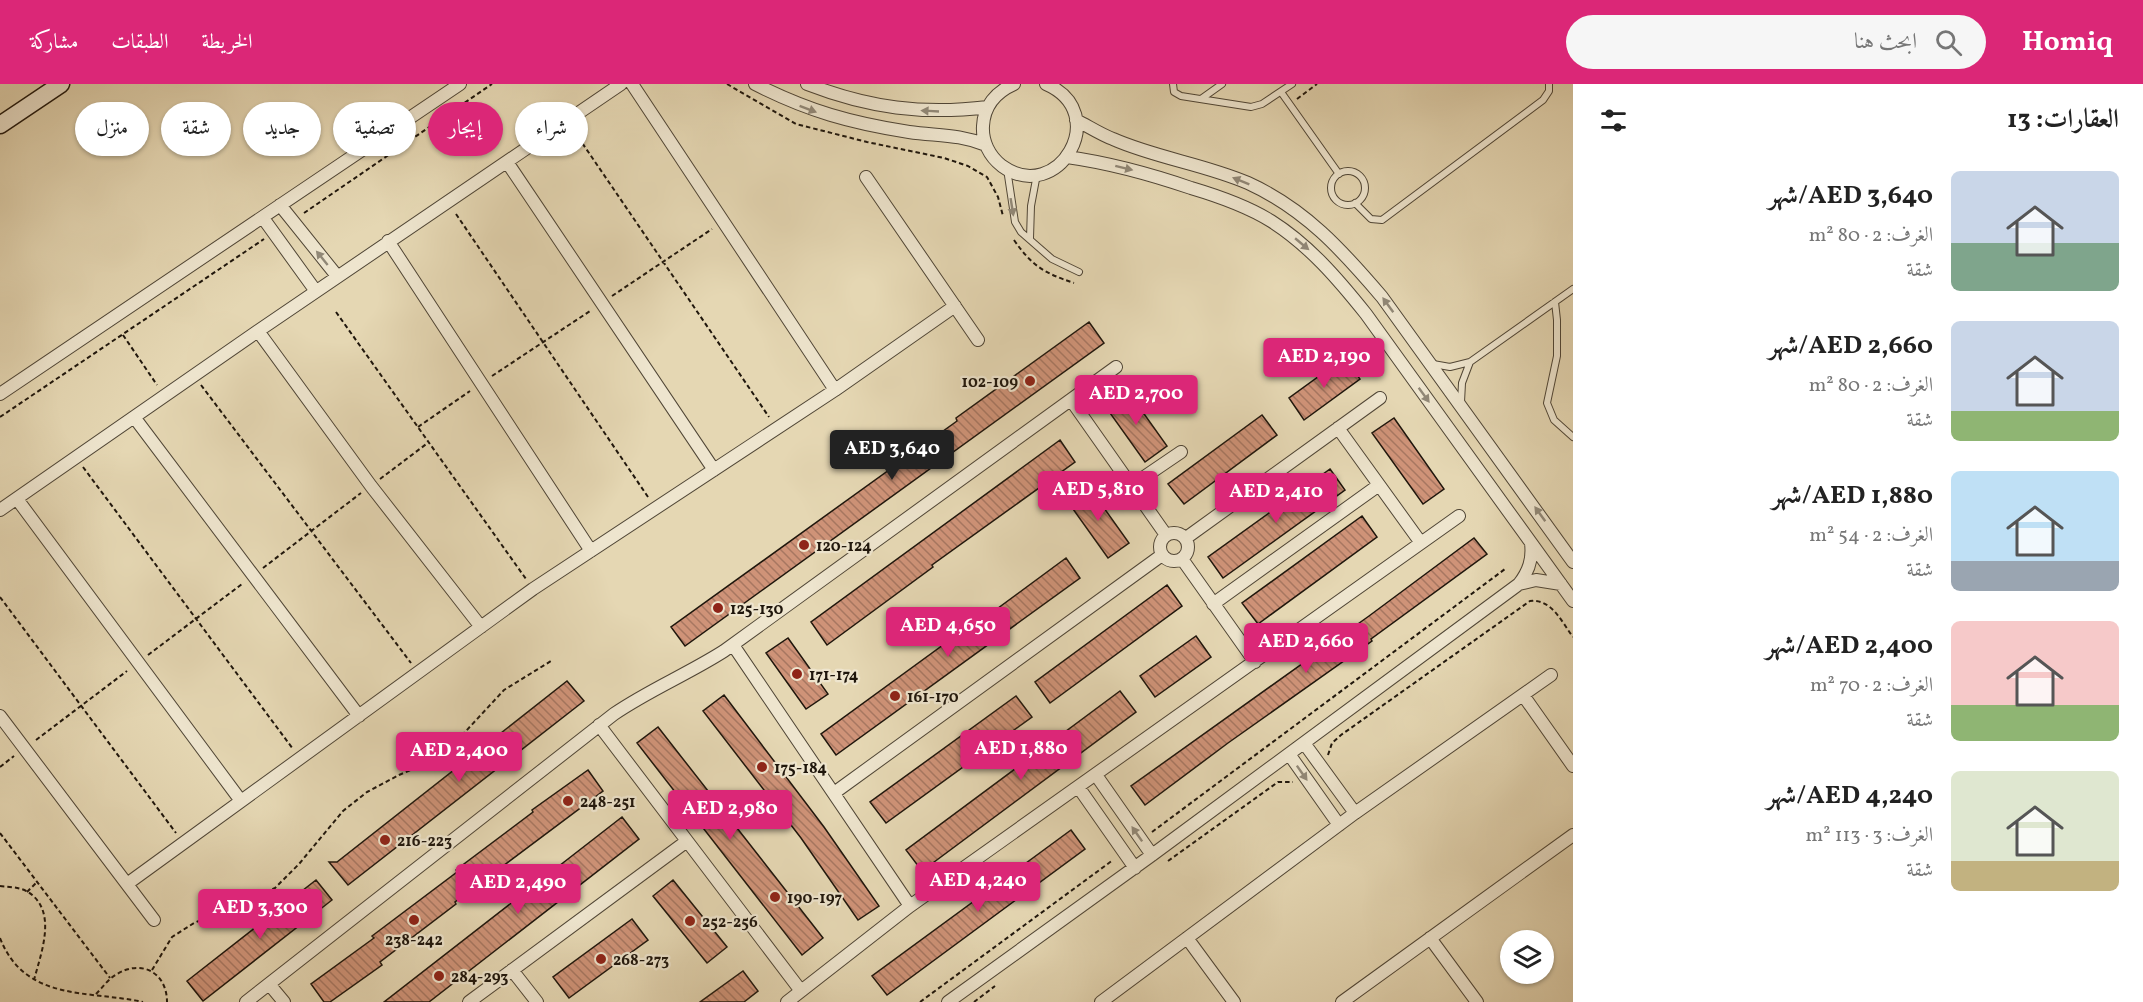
<!DOCTYPE html>
<html lang="ar">
<meta charset="utf-8">
<style>
:root{--surface:#fff;--page:#f6f6f6;--text:#222;--muted:#767676;--accent:#db2777}
body{margin:0;font-family:Vollkorn,Amiri,serif;background:var(--page);color:var(--text);direction:rtl;height:100vh;display:flex;flex-direction:column;font-size:22px;white-space:nowrap}
*{box-sizing:border-box;margin:0}
p{font-size:20px;color:var(--muted)}
.icon{flex:none;width:33px;height:33px;fill:none;stroke:currentColor;stroke-width:2;stroke-linecap:round;stroke-linejoin:round}
.map{position:relative;flex:1;overflow:hidden;direction:ltr}
.sheet{display:flex;flex-direction:column;background:var(--surface);width:570px}
.sheet>*{flex:none}
.hud{position:absolute;left:18px;top:18px;width:570px;height:54px;direction:rtl;display:flex;gap:12px}
.tools{position:absolute;left:1500px;top:846px;display:grid;gap:12px}
.tools a{display:grid;place-items:center;width:54px;height:54px;border-radius:50%;background:var(--surface);box-shadow:0 2px 4px #0004;font-size:30px}
.price{position:absolute;translate:-50% -51px;padding:0 14px;border-radius:6px;background:var(--accent);color:#fff;font-size:20px;line-height:39px;filter:drop-shadow(0 2px 3px #0008)}
.price::after{content:'';position:absolute;left:50%;top:36px;width:18px;height:14px;margin-left:-9px;background:inherit;clip-path:polygon(0 0,100% 0,50% 100%)}
.price.active{background:#222;color:#fff}
ul{padding:0;list-style:none}
li{display:flex;align-items:center;gap:18px;height:150px;padding:0 24px}
li span{display:grid;place-items:center;flex:none;width:168px;height:120px;border-radius:9px;color:#555}
li>.icon{margin-inline-start:auto}
span .icon{width:72px;height:72px;fill:#fffc;stroke-width:1}
li b{font-size:26px}
h2{display:flex;justify-content:space-between;align-items:center;height:72px;padding:0 24px;font-size:26px}
.pill{padding:0 21px;border-radius:27px;background:var(--surface);box-shadow:0 2px 4px #0004;font-size:21px;line-height:54px}
.pill.active{background:var(--accent);color:#fff}
header{display:flex;align-items:center;gap:36px;box-sizing:border-box;height:84px;padding:0 30px;background:var(--accent);color:#fff}
header strong{font-size:28px}
nav{display:flex;gap:33px;margin-inline-start:auto;font-size:21px}
.search{width:420px;height:54px;background:var(--page);display:flex;align-items:center;gap:15px;box-sizing:border-box;padding:0 21px;border-radius:33px;color:var(--muted);font-size:22px}
main{display:flex;flex:1;min-height:0}
.map>svg:first-child{display:block}
.building{fill:url(#building-back-hatch);stroke:#1f160c;stroke-width:1.5}
.lines{fill:none;stroke-linecap:round;stroke-linejoin:round}
.lane-casing{stroke:#504636;stroke-width:8}
.street-casing{stroke:#504636;stroke-width:14}
.secondary-casing{stroke:#1f160c;stroke-width:19}
.path{stroke:#1f160c;stroke-width:2;stroke-dasharray:4.5 3;stroke-linecap:butt}
.lane{stroke:#eee5ce;stroke-width:6}
.street{stroke:#eee5ce;stroke-width:12}
.secondary{stroke:#eee5ce;stroke-width:16}
.oneway{fill:#918877}
.poi-dot{fill:#8f2418;stroke:#eee5ce;stroke-width:2}
.labels{text-anchor:middle;stroke-width:4.5;stroke-linejoin:round;paint-order:stroke}
.poi-label{font-size:16px;font-weight:bold;fill:#1f160c;stroke:#eee5ce;text-anchor:start}
</style>
<header>
<strong>Homiq</strong>
<div class="search"><svg class="icon" aria-label="search" viewBox="0 0 24 24"><circle cx="10" cy="10" r="6"/><path d="M15 15l6 6"/></svg>ابحث هنا</div>
<nav><a>الخريطة</a><a>الطبقات</a><a>مشاركة</a></nav>
</header>
<main>
<section class="sheet">
<h2>العقارات: 13<svg class="icon" aria-label="filters" viewBox="0 0 24 24"><path d="M4 7h16M4 17h16"/><circle cx="9" cy="7" r="2"/><circle cx="15" cy="17" r="2"/></svg></h2>
<ul>
<li><span style="background:linear-gradient(#c9d6e8 60%,#7fa58c 0)"><svg class="icon" aria-label="home" viewBox="0 0 24 24"><path d="M3 11l9-7 9 7M6 9v11h12V9"/></svg></span><div><b>AED 3,640/شهر</b><p>الغرف: 2 · 80 m²</p><p>شقة</p></div></li>
<li><span style="background:linear-gradient(#c9d6e8 75%,#8fb573 0)"><svg class="icon" aria-label="home" viewBox="0 0 24 24"><path d="M3 11l9-7 9 7M6 9v11h12V9"/></svg></span><div><b>AED 2,660/شهر</b><p>الغرف: 2 · 80 m²</p><p>شقة</p></div></li>
<li><span style="background:linear-gradient(#bfe0f5 75%,#9aa5b1 0)"><svg class="icon" aria-label="home" viewBox="0 0 24 24"><path d="M3 11l9-7 9 7M6 9v11h12V9"/></svg></span><div><b>AED 1,880/شهر</b><p>الغرف: 2 · 54 m²</p><p>شقة</p></div></li>
<li><span style="background:linear-gradient(#f6c9c9 70%,#8fb573 0)"><svg class="icon" aria-label="home" viewBox="0 0 24 24"><path d="M3 11l9-7 9 7M6 9v11h12V9"/></svg></span><div><b>AED 2,400/شهر</b><p>الغرف: 2 · 70 m²</p><p>شقة</p></div></li>
<li><span style="background:linear-gradient(#dfe7d0 75%,#c2b280 0)"><svg class="icon" aria-label="home" viewBox="0 0 24 24"><path d="M3 11l9-7 9 7M6 9v11h12V9"/></svg></span><div><b>AED 4,240/شهر</b><p>الغرف: 3 · 113 m²</p><p>شقة</p></div></li>
</ul>
</section>
<div class="map">
<svg width="1573" height="918" viewBox="0 0 1573 918">
<defs>
<pattern id="building-back-hatch" width="6" height="6" patternUnits="userSpaceOnUse" patternTransform="scale(1.5)"><rect width="6" height="6" fill="#cf9378"/><path d="M-1 5l2 2M0 0l6 6M5-1l2 2" fill="none" stroke="#a77761"/></pattern>
</defs>
<rect width="100%" height="100%" fill="#e5d7b3"/>
<filter id="stains"><feTurbulence type="fractalNoise" baseFrequency=".00333" numOctaves="4"/><feColorMatrix values="0 0 0 0 .2 0 0 0 0 .09 0 0 0 0 .02 0 0 0 .5 -.17"/></filter>
<radialGradient id="worn" r=".72"><stop offset=".6" stop-color="#630" stop-opacity="0"/><stop offset="1" stop-color="#630" stop-opacity=".3"/></radialGradient>
<path class="building" d="M 1089,238 L 1104,259 L 685,562 L 671,543 L 957,337 L 956,334 Z
M 1344,274 L 1360,295 L 1304,336 L 1289,314 Z
M 1127,306 L 1167,362 L 1145,378 L 1105,322 Z
M 1262,331 L 1277,351 L 1184,420 L 1168,400 Z
M 1394,334 L 1444,405 L 1423,420 L 1372,349 Z
M 1060,356 L 1075,378 L 932,481 L 933,483 L 827,561 L 811,538 Z
M 1330,385 L 1345,406 L 1223,494 L 1208,473 Z
M 1089,403 L 1129,459 L 1108,474 L 1068,418 Z
M 1362,432 L 1377,453 L 1258,540 L 1242,519 Z
M 1474,454 L 1487,470 L 1371,555 L 1372,557 L 1228,659 L 1145,721 L 1131,702 L 1369,532 Z
M 1066,474 L 1080,494 L 836,671 L 821,650 L 954,553 L 956,555 Z
M 1167,501 L 1182,522 L 1050,619 L 1035,598 Z
M 1196,552 L 1211,573 L 1155,613 L 1140,592 Z
M 788,554 L 828,610 L 806,625 L 766,569 Z
M 567,597 L 584,617 L 348,801 L 329,778 L 337,778 Z
M 1120,607 L 1136,628 L 922,787 L 906,766 Z
M 724,611 L 824,743 L 879,822 L 858,836 L 801,754 L 703,627 Z
M 1016,612 L 1032,633 L 886,739 L 870,718 Z
M 658,643 L 823,854 L 802,871 L 637,659 Z
M 588,686 L 603,707 L 455,818 L 456,820 L 380,878 L 382,881 L 330,918 L 324,918 L 311,900 L 374,854 L 372,852 L 457,788 L 456,786 L 533,728 L 532,726 Z
M 622,733 L 639,755 L 429,918 L 384,918 Z
M 1071,746 L 1085,765 L 887,911 L 872,892 Z
M 316,796 L 332,816 L 203,917 L 187,897 Z
M 673,796 L 727,863 L 707,879 L 653,812 Z
M 632,835 L 648,856 L 569,914 L 553,893 Z
M 743,887 L 758,907 L 744,918 L 700,918 Z"/>
<g class="lines">
<g class="lane-casing">
<path id="lane" d="M 1173,0 L 1174,8 L 1181,12 L 1251,23 L 1262,20 L 1292,0
M 1281,8 L 1339,90
M 1201,15 L 1222,0
M 1007,85 L 1015,138 L 1021,148 L 1052,175 L 1079,188
M1331 104a17 17 0 1 1 34 0a17 17 0 1 1-34 0Z
M 1355,119 L 1371,135 L 1382,136 L 1543,16 L 1549,7 L 1549,0
M 1030,154 L 1031,122 L 1037,90
M 1555,218 L 1557,236 L 1557,272 L 1547,319 L 1554,336 L 1573,353
M 1433,280 L 1450,283 L 1470,278 L 1573,205
M 1461,318 L 1462,299 L 1470,278"/>
</g>
<g class="street-casing">
<path id="street" d="M 632,0 L 835,306
M 755,0 C 808,27 851,39 909,48 C 937,52 959,50 986,61
M 807,0 C 869,24 923,31 988,23
M 1014,0 C 996,8 984,22 983,42 C 982,57 989,72 1002,82 C 1058,122 1113,29 1046,0
M 1076,36 C 1088,42 1100,50 1113,55 C 1156,74 1204,80 1248,99 C 1305,125 1342,166 1382,213 L 1573,478
M 1067,73 C 1110,79 1150,90 1191,104 C 1218,112 1247,122 1271,137 C 1309,161 1338,195 1366,230 L 1573,517
M 507,78 L 714,386
M 866,93 L 978,256
M 280,121 L 337,192
M 263,134 L 315,206
M 388,157 L 591,467
M 258,247 L 621,0
M 0,310 L 460,0
M 1071,316 L 1166,451
M 134,333 L 359,632
M 1338,344 L 1421,459
M 1131,402 L 1181,368
M 17,415 L 241,717
M 0,426 L 258,247 L 371,402 L 481,543
M1160 463a14 14 0 1 1 28 0a14 14 0 1 1-28 0Z
M 1186,454 L 1380,314
M 1182,475 L 1255,578
M 1519,500 L 1536,496 L 1561,500
M 1213,520 L 1379,401
M 733,561 L 910,822
M 1523,611 L 1573,682
M 0,632 L 154,836
M 599,641 L 801,907
M 1304,659 L 1355,729
M 1289,670 L 1339,741
M 1096,691 L 1152,771
M 1079,704 L 1135,784
M 834,709 L 1162,471
M 127,800 L 533,505 L 835,306 L 955,222
M 1187,854 L 1234,918
M 1430,854 L 1477,918
M 512,886 L 537,918
M 269,900 L 284,918
M 246,918 L 614,630 C 649,606 688,590 724,567 L 1116,283
M 469,918 L 687,757
M 787,918 L 910,822 L 1459,432
M 948,918 L 1152,771 L 1519,500 C 1529,487 1533,475 1531,459
M 1101,918 L 1355,729 L 1551,591
M 1342,918 L 1573,751"/>
</g>
<g class="secondary-casing">
<path id="secondary" d="M 0,41 L 61,0"/>
</g>
<path class="path" d="M 727,0 L 796,40 L 867,58 L 944,74 L 968,82 L 987,93 L 998,113 L 1003,132
M 1297,15 L 1317,0
M 574,47 L 769,333
M 304,129 L 492,0
M 456,130 L 648,413
M 1014,156 C 1032,182 1044,189 1074,199
M 612,212 L 712,145
M 336,228 L 526,495
M 123,251 L 157,301
M 492,292 L 590,227
M 201,301 L 411,579
M 0,333 L 264,155
M 418,343 L 470,307
M 83,383 L 293,665
M 380,395 L 429,358
M 263,484 L 361,409
M 0,513 L 176,749
M 148,571 L 242,500
M 36,656 L 127,587
M 1328,671 L 1332,659 L 1341,651 L 1530,517 C 1552,515 1561,537 1573,553
M 0,683 L 14,672
M 1152,748 L 1505,485
M 0,749 L 110,894
M 1168,777 L 1278,698 L 1293,698
M 0,802 C 9,803 20,803 28,808 C 58,827 41,869 34,896
M 27,808 L 37,798
M 0,854 C 25,918 88,906 143,918
M 152,886 L 172,853 L 194,839 L 275,804 L 299,780 L 343,727 L 367,708 L 399,691 L 425,680 L 453,661 L 504,606 L 551,577
M 96,910 C 103,903 109,894 117,890 C 142,875 167,889 167,918
M 920,918 L 1113,776
M 974,918 L 995,902"/>
<use href="#lane" class="lane"/>
<use href="#street" class="street"/>
<use href="#secondary" class="secondary"/>
</g>
<defs><path id="oneway-solid" d="M-6-.8H1V-3.2L6.5 0L1 3.2V.8H-6Z" transform="scale(1.5)"/></defs>
<g class="oneway">
<use href="#oneway-solid" transform="translate(808 25) rotate(21)"/>
<use href="#oneway-solid" transform="translate(930 27) rotate(-177)"/>
<use href="#oneway-solid" transform="translate(1124 84) rotate(14)"/>
<use href="#oneway-solid" transform="translate(1241 97) rotate(-158)"/>
<use href="#oneway-solid" transform="translate(1012 123) rotate(81)"/>
<use href="#oneway-solid" transform="translate(1302 160) rotate(40)"/>
<use href="#oneway-solid" transform="translate(322 174) rotate(-129)"/>
<use href="#oneway-solid" transform="translate(1388 221) rotate(-126)"/>
<use href="#oneway-solid" transform="translate(1424 311) rotate(54)"/>
<use href="#oneway-solid" transform="translate(1540 430) rotate(-126)"/>
<use href="#oneway-solid" transform="translate(1302 689) rotate(55)"/>
<use href="#oneway-solid" transform="translate(1137 750) rotate(-125)"/>
</g>
<g class="poi-dot">
<circle cx="1030" cy="297" r="6"/>
<circle cx="804" cy="461" r="6"/>
<circle cx="718" cy="524" r="6"/>
<circle cx="797" cy="590" r="6"/>
<circle cx="895" cy="612" r="6"/>
<circle cx="762" cy="683" r="6"/>
<circle cx="568" cy="717" r="6"/>
<circle cx="385" cy="756" r="6"/>
<circle cx="775" cy="813" r="6"/>
<circle cx="414" cy="836" r="6"/>
<circle cx="690" cy="837" r="6"/>
<circle cx="601" cy="875" r="6"/>
<circle cx="439" cy="892" r="6"/>
</g>
<g class="labels">
<g class="poi-label">
<text x="1018" y="303" text-anchor="end">102-109</text>
<text x="816" y="467">120-124</text>
<text x="730" y="530">125-130</text>
<text x="809" y="596">171-174</text>
<text x="907" y="618">161-170</text>
<text x="774" y="689">175-184</text>
<text x="580" y="723">248-251</text>
<text x="397" y="762">216-223</text>
<text x="787" y="819">190-197</text>
<text x="702" y="843">252-256</text>
<text x="414" y="861" text-anchor="middle">238-242</text>
<text x="613" y="881">268-273</text>
<text x="451" y="898">284-293</text>
</g>
</g>
<rect width="100%" height="100%" filter="url(#stains)"/>
<rect width="100%" height="100%" fill="url(#worn)"/>
</svg>
<div class="tools">
<a><svg class="icon" aria-label="layers" viewBox="0 0 24 24"><path d="M12 4l9 5-9 5-9-5zM3 14l9 5 9-5"/></svg></a>
</div>
<b class="price" style="left:1324px;top:305px">AED 2,190</b>
<b class="price" style="left:1136px;top:342px">AED 2,700</b>
<b class="price active" style="left:892px;top:397px">AED 3,640</b>
<b class="price" style="left:1098px;top:438px">AED 5,810</b>
<b class="price" style="left:1276px;top:440px">AED 2,410</b>
<b class="price" style="left:948px;top:574px">AED 4,650</b>
<b class="price" style="left:1306px;top:590px">AED 2,660</b>
<b class="price" style="left:1021px;top:697px">AED 1,880</b>
<b class="price" style="left:459px;top:699px">AED 2,400</b>
<b class="price" style="left:730px;top:757px">AED 2,980</b>
<b class="price" style="left:978px;top:829px">AED 4,240</b>
<b class="price" style="left:518px;top:831px">AED 2,490</b>
<b class="price" style="left:260px;top:856px">AED 3,300</b>
<div class="hud">
<a class="pill">شراء</a>
<a class="pill active">إيجار</a>
<a class="pill">تصفية</a>
<a class="pill">جديد</a>
<a class="pill">شقة</a>
<a class="pill">منزل</a>
</div>
</div>
</main>
